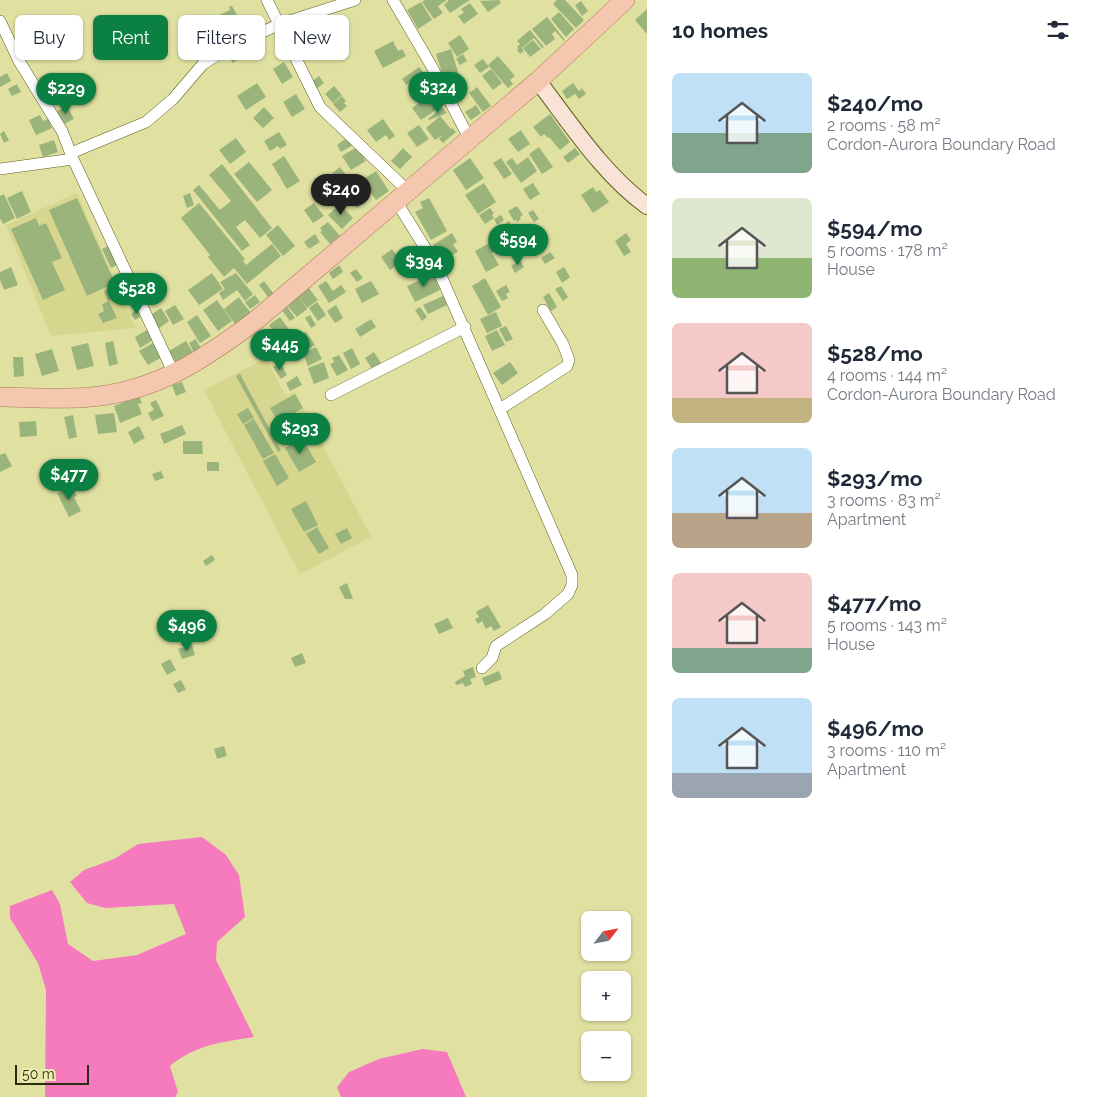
<!DOCTYPE html>
<meta charset="utf-8">
<style>
:root{--surface:#fff;--page:#f2f2f3;--text:#1f2937;--muted:#747a83;--accent:#0b8043}
body{margin:0;font-family:Raleway,sans-serif;background:var(--page);color:var(--text);height:100vh;display:flex;flex-direction:column;font-size:19px;white-space:nowrap}
*{box-sizing:border-box;margin:0}
p{font-size:16px;color:var(--muted)}
.icon{flex:none;width:28px;height:28px;fill:none;stroke:currentColor;stroke-width:2;stroke-linecap:round;stroke-linejoin:round}
.map{position:relative;flex:1;overflow:hidden}
.panel{display:flex;flex-direction:column;background:var(--surface);width:450px}
.panel>*{flex:none}
.top-card{position:absolute;left:15px;top:15px;width:475px;height:45px;display:flex;gap:10px}
.needle{width:32px;rotate:58deg}
.fabs{position:absolute;left:581px;top:911px;display:grid;gap:10px}
.fabs a{display:grid;place-items:center;width:50px;height:50px;border-radius:8px;background:var(--surface);box-shadow:0 1px 4px #0004;font-size:25px}
.scale{position:absolute;left:15px;bottom:12px;width:74px;box-sizing:border-box;padding-left:5px;border:2px solid #2c2c13;border-top:0;font-size:14px;line-height:18px;white-space:nowrap;color:#2c2c13;-webkit-text-stroke:4px #eeeeae;paint-order:stroke}
.price{position:absolute;translate:-50% -42px;padding:0 11px;border-radius:18px;background:var(--accent);color:#fff;font-size:16px;line-height:32px;filter:drop-shadow(0 1px 2px #0008)}
.price::after{content:'';position:absolute;left:50%;top:30px;width:15px;height:11px;margin-left:-8px;background:inherit;clip-path:polygon(0 0,100% 0,50% 100%)}
.price.active{background:#222;color:#fff}
ul{padding:0;list-style:none}
li{display:flex;align-items:center;gap:15px;height:125px;padding:0 25px}
li span{display:grid;place-items:center;flex:none;width:140px;height:100px;border-radius:8px;color:#555}
li>.icon{margin-inline-start:auto}
span .icon{width:60px;height:60px;fill:#fffc;stroke-width:1}
li b{font-size:21px}
h2{display:flex;justify-content:space-between;align-items:center;height:60px;padding:0 25px;font-size:21px}
.chip{padding:0 18px;border-radius:8px;background:var(--surface);box-shadow:0 1px 4px #0004;font-size:18px;line-height:45px}
.chip.active{background:var(--accent);color:#fff}
main{display:flex;flex:1;min-height:0}
.map>svg:first-child{display:block}
.built{fill:#d7d68f}
.forest{fill:#f67abe}
.building{fill:#9bb47c}
.lines{fill:none;stroke-linecap:round;stroke-linejoin:round}
.street-casing{stroke:#5e5d20;stroke-width:12}
.secondary-casing{stroke:#5e5d20;stroke-width:18}
.primary-casing{stroke:#a97856;stroke-width:20}
.street{stroke:#fff;stroke-width:11}
.secondary{stroke:#f9e3d7;stroke-width:16}
.primary{stroke:#f4c7af;stroke-width:19}
</style>
<main>
<div class="map">
<svg width="647" height="1097" viewBox="0 0 647 1097">
<rect width="100%" height="100%" fill="#e0e1a1"/>
<path class="built" d="M 77,193 L 136,328 L 51,336 L 6,225 Z
M 266,358 L 286,396 L 295,392 L 371,537 L 300,574 L 204,390 Z"/>
<path class="forest" d="M 202,837 L 226,855 L 239,875 L 245,917 L 217,942 L 216,960 L 254,1037 C 222,1042 195,1045 170,1066 L 178,1092 L 175,1097 L 45,1097 L 46,990 L 38,963 L 10,918 L 10,906 L 52,890 L 60,904 L 68,944 L 93,961 L 137,955 L 186,934 L 174,904 L 105,908 L 87,903 L 70,882 L 84,870 L 114,859 L 138,844 Z
M 422,1049 L 447,1052 L 466,1097 L 341,1097 L 337,1087 L 349,1072 L 379,1059 Z"/>
<path class="building" d="M 425,0 L 447,0 L 438,6 L 443,13 L 434,19 L 422,2 Z
M 449,0 L 470,0 L 450,13 L 444,5 Z
M 499,0 L 501,3 L 488,12 L 480,1 Z
M 557,0 L 565,0 L 584,20 L 576,28 L 553,4 Z
M 581,1 L 588,11 L 582,16 L 575,5 Z
M 421,2 L 432,20 L 418,29 L 407,10 Z
M 470,3 L 478,14 L 464,24 L 458,16 L 464,13 L 461,9 Z
M 229,6 L 232,6 L 237,15 L 221,23 L 217,16 L 230,10 Z
M 647,9 L 647,34 L 635,20 Z
M 559,12 L 574,29 L 566,37 L 551,19 Z
M 547,17 L 565,40 L 564,41 L 555,31 L 552,34 L 555,39 L 546,46 L 532,29 Z
M 238,18 L 244,31 L 231,37 L 225,25 Z
M 530,30 L 544,47 L 542,48 L 534,38 L 522,48 L 524,51 L 520,54 L 517,50 L 518,49 L 517,47 L 520,44 L 517,41 Z
M 460,35 L 469,49 L 457,57 L 448,43 Z
M 533,40 L 541,49 L 530,57 L 523,48 Z
M 393,41 L 398,51 L 402,49 L 406,56 L 383,68 L 374,51 Z
M 451,49 L 459,75 L 444,79 L 436,54 Z
M 240,51 L 243,56 L 233,63 L 229,58 Z
M 463,54 L 467,61 L 460,65 L 456,59 Z
M 498,56 L 515,76 L 510,80 L 513,84 L 508,88 L 488,65 Z
M 483,59 L 489,67 L 480,73 L 474,65 Z
M 284,62 L 293,77 L 282,84 L 273,69 Z
M 419,67 L 424,73 L 406,85 L 402,79 Z
M 491,69 L 502,83 L 493,90 L 482,76 Z
M 7,73 L 11,81 L 0,87 L 0,77 Z
M 319,76 L 324,83 L 316,89 L 311,82 Z
M 420,78 L 425,86 L 417,91 L 411,84 Z
M 257,83 L 266,97 L 246,110 L 237,96 Z
M 573,83 L 579,91 L 582,88 L 586,94 L 579,99 L 575,94 L 567,99 L 562,91 Z
M 17,84 L 21,92 L 12,96 L 8,89 Z
M 334,86 L 342,95 L 333,103 L 325,94 Z
M 69,87 L 72,95 L 59,101 L 55,92 Z
M 477,87 L 491,106 L 483,112 L 469,93 Z
M 417,93 L 423,102 L 436,94 L 444,105 L 421,120 L 412,108 L 419,103 L 413,95 Z
M 296,94 L 305,109 L 292,117 L 283,102 Z
M 342,96 L 346,101 L 344,103 L 347,106 L 340,112 L 333,104 Z
M 476,105 L 481,113 L 471,120 L 465,112 Z
M 67,106 L 74,119 L 64,124 L 57,111 Z
M 264,107 L 274,118 L 263,128 L 253,118 Z
M 442,107 L 447,113 L 429,120 L 428,119 Z
M 550,114 L 570,142 L 560,150 L 549,137 L 548,138 L 544,134 L 541,137 L 533,127 Z
M 40,115 L 43,121 L 48,119 L 52,128 L 36,135 L 29,120 Z
M 440,116 L 451,129 L 452,128 L 456,132 L 443,143 L 439,139 L 443,135 L 435,140 L 426,128 Z
M 383,119 L 395,136 L 389,140 L 386,135 L 376,142 L 367,130 Z
M 419,125 L 429,139 L 417,147 L 407,133 Z
M 521,130 L 530,144 L 518,152 L 508,139 Z
M 4,131 L 9,140 L 4,143 L 0,134 Z
M 279,132 L 287,145 L 280,149 L 278,146 L 270,151 L 264,141 Z
M 348,137 L 353,145 L 341,152 L 337,145 Z
M 236,138 L 246,152 L 230,164 L 219,150 Z
M 54,140 L 58,152 L 43,157 L 39,145 Z
M 357,147 L 366,161 L 351,170 L 342,156 Z
M 539,147 L 553,167 L 542,174 L 529,154 Z
M 403,148 L 412,157 L 400,169 L 391,161 Z
M 575,148 L 580,154 L 568,163 L 563,157 Z
M 284,156 L 300,181 L 287,189 L 272,164 Z
M 528,157 L 537,171 L 521,183 L 506,162 L 512,158 L 517,165 Z
M 470,158 L 484,178 L 466,190 L 453,170 Z
M 501,158 L 512,174 L 504,179 L 493,163 Z
M 249,162 L 272,190 L 257,202 L 234,174 Z
M 222,164 L 272,228 L 260,238 L 245,220 L 236,227 L 250,245 L 242,251 L 193,190 L 199,185 L 220,210 L 231,201 L 209,175 Z
M 340,167 L 357,189 L 346,197 L 330,175 Z
M 376,171 L 389,191 L 376,200 L 362,180 Z
M 484,183 L 496,202 L 478,214 L 465,195 Z
M 533,183 L 540,194 L 530,200 L 523,189 Z
M 593,187 L 596,192 L 600,190 L 609,202 L 593,213 L 581,195 Z
M 362,188 L 370,198 L 357,208 L 350,199 Z
M 22,191 L 31,212 L 17,219 L 7,198 Z
M 190,193 L 194,205 L 187,208 L 183,196 Z
M 4,194 L 15,218 L 3,224 L 0,218 L 0,196 Z
M 77,198 L 115,283 L 87,296 L 49,210 Z
M 429,198 L 447,231 L 431,240 L 415,212 L 423,208 L 420,202 Z
M 199,203 L 245,259 L 243,261 L 246,265 L 272,244 L 281,256 L 247,284 L 234,268 L 224,277 L 208,257 L 210,255 L 181,218 Z
M 314,203 L 324,216 L 313,223 L 304,210 Z
M 340,204 L 353,218 L 342,229 L 328,215 Z
M 517,206 L 523,215 L 520,217 L 521,219 L 517,222 L 516,220 L 514,221 L 508,211 Z
M 490,208 L 494,213 L 492,215 L 494,218 L 485,224 L 479,215 Z
M 533,210 L 539,219 L 534,222 L 528,213 Z
M 501,215 L 504,220 L 497,225 L 494,219 Z
M 36,218 L 39,226 L 46,223 L 62,258 L 52,262 L 65,290 L 43,300 L 11,229 Z
M 509,221 L 514,229 L 506,234 L 502,226 Z
M 328,222 L 340,236 L 330,244 L 320,232 L 322,231 L 320,228 Z
M 278,225 L 295,246 L 283,256 L 266,235 Z
M 538,227 L 543,236 L 536,241 L 530,232 Z
M 452,233 L 457,242 L 453,244 L 458,252 L 452,255 L 453,258 L 445,263 L 433,245 Z
M 518,233 L 524,242 L 519,245 L 518,243 L 513,245 L 515,248 L 511,251 L 503,240 L 511,234 L 515,240 L 513,235 Z
M 626,233 L 631,240 L 626,244 L 631,252 L 624,256 L 615,241 Z
M 315,234 L 320,242 L 309,249 L 304,242 Z
M 491,242 L 495,250 L 492,253 L 499,265 L 486,272 L 475,251 Z
M 108,246 L 117,265 L 111,268 L 102,249 Z
M 392,249 L 402,262 L 390,270 L 381,257 Z
M 550,252 L 555,258 L 545,264 L 541,258 Z
M 520,260 L 524,267 L 515,273 L 511,266 Z
M 339,265 L 343,272 L 333,279 L 329,273 Z
M 11,267 L 18,285 L 4,290 L 0,280 L 0,272 Z
M 564,267 L 570,277 L 562,283 L 556,272 Z
M 356,269 L 363,278 L 357,282 L 350,273 Z
M 212,273 L 223,289 L 199,305 L 188,290 Z
M 236,273 L 253,294 L 245,301 L 237,290 L 223,300 L 219,293 L 225,289 L 220,282 Z
M 433,274 L 440,290 L 415,302 L 407,286 Z
M 122,275 L 128,289 L 122,292 L 115,279 Z
M 485,278 L 501,307 L 488,315 L 472,286 Z
M 264,281 L 273,293 L 268,297 L 259,285 Z
M 326,281 L 333,291 L 341,285 L 346,292 L 329,303 L 318,286 Z
M 371,281 L 379,294 L 362,303 L 355,289 Z
M 506,285 L 510,292 L 506,294 L 508,298 L 502,301 L 496,291 Z
M 116,286 L 120,296 L 108,301 L 104,291 Z
M 561,286 L 568,297 L 563,301 L 555,289 Z
M 308,287 L 318,300 L 307,308 L 297,295 Z
M 549,293 L 557,307 L 551,311 L 543,297 Z
M 255,295 L 260,302 L 250,309 L 245,302 Z
M 297,295 L 307,309 L 297,317 L 286,304 Z
M 443,296 L 447,305 L 428,314 L 423,305 Z
M 239,297 L 243,303 L 242,304 L 243,303 L 251,313 L 235,324 L 224,309 Z
M 217,300 L 232,321 L 218,331 L 203,310 Z
M 109,301 L 117,318 L 103,323 L 98,314 L 104,311 L 102,304 Z
M 317,302 L 326,315 L 318,321 L 309,308 Z
M 175,305 L 184,319 L 173,325 L 165,311 Z
M 286,305 L 295,318 L 290,321 L 281,309 Z
M 336,305 L 343,318 L 335,323 L 327,311 Z
M 420,307 L 427,317 L 422,321 L 415,310 Z
M 161,308 L 169,321 L 158,329 L 149,316 Z
M 138,309 L 142,316 L 135,320 L 131,314 Z
M 496,312 L 502,326 L 487,333 L 480,319 Z
M 197,315 L 211,336 L 200,343 L 187,322 Z
M 310,315 L 316,325 L 311,328 L 305,318 Z
M 280,317 L 295,338 L 284,346 L 269,325 Z
M 371,319 L 376,327 L 360,337 L 355,329 Z
M 506,326 L 513,339 L 506,342 L 499,329 Z
M 147,330 L 153,340 L 140,348 L 135,337 Z
M 497,330 L 505,345 L 492,351 L 485,336 Z
M 306,332 L 315,345 L 304,352 L 299,345 L 305,341 L 301,335 Z
M 268,337 L 277,349 L 270,354 L 261,341 Z
M 196,339 L 202,351 L 195,355 L 189,343 Z
M 113,341 L 118,364 L 109,366 L 105,343 Z
M 186,341 L 195,356 L 178,366 L 169,351 Z
M 88,343 L 94,366 L 77,370 L 71,347 Z
M 153,343 L 162,357 L 148,365 L 139,351 Z
M 316,347 L 322,359 L 308,366 L 303,353 Z
M 286,348 L 288,352 L 275,360 L 273,355 Z
M 352,348 L 360,364 L 351,369 L 343,353 Z
M 52,349 L 59,371 L 42,376 L 35,354 Z
M 374,352 L 381,363 L 372,369 L 365,358 Z
M 339,355 L 348,370 L 337,376 L 330,364 L 334,362 L 332,358 Z
M 13,357 L 23,357 L 24,376 L 14,377 Z
M 280,362 L 287,375 L 281,379 L 273,367 Z
M 324,362 L 329,378 L 314,384 L 308,368 Z
M 510,362 L 518,373 L 502,385 L 493,373 Z
M 240,374 L 281,450 L 278,452 L 236,376 Z
M 297,376 L 302,385 L 290,391 L 286,383 Z
M 182,382 L 186,392 L 176,396 L 172,385 Z
M 295,394 L 303,408 L 278,422 L 270,408 Z
M 139,396 L 142,403 L 138,404 L 142,414 L 120,423 L 114,406 Z
M 156,400 L 164,416 L 152,421 L 148,413 L 154,410 L 150,403 Z
M 248,408 L 254,418 L 243,424 L 237,414 Z
M 114,413 L 117,432 L 98,434 L 95,415 Z
M 73,415 L 77,437 L 69,439 L 64,417 Z
M 254,419 L 274,453 L 263,459 L 244,425 Z
M 36,421 L 37,436 L 20,437 L 19,422 Z
M 182,425 L 186,434 L 164,444 L 160,434 Z
M 139,426 L 145,438 L 134,444 L 128,432 Z
M 302,438 L 316,462 L 299,472 L 285,448 Z
M 183,441 L 202,441 L 203,454 L 183,454 Z
M 5,453 L 12,466 L 0,472 L 0,455 Z
M 275,454 L 289,478 L 277,486 L 263,461 Z
M 207,462 L 219,462 L 219,471 L 207,471 Z
M 161,471 L 164,478 L 155,481 L 152,474 Z
M 72,486 L 77,496 L 74,497 L 81,511 L 69,517 L 57,493 Z
M 306,501 L 318,525 L 304,532 L 291,509 Z
M 317,527 L 329,548 L 319,554 L 306,534 Z
M 347,528 L 352,538 L 341,544 L 335,534 Z
M 212,555 L 215,560 L 206,566 L 203,561 Z
M 347,583 L 353,599 L 345,599 L 339,587 Z
M 488,605 L 501,627 L 494,631 L 491,626 L 486,629 L 482,621 L 478,624 L 475,619 L 479,617 L 476,612 Z
M 448,618 L 453,628 L 439,634 L 434,624 Z
M 192,645 L 195,655 L 182,659 L 178,649 Z
M 302,653 L 306,663 L 295,667 L 291,658 Z
M 170,659 L 176,670 L 167,675 L 161,664 Z
M 473,667 L 476,677 L 470,679 L 472,684 L 465,687 L 463,683 L 456,685 L 455,682 L 465,676 L 463,671 Z
M 499,671 L 502,679 L 485,686 L 482,678 Z
M 181,680 L 186,690 L 178,693 L 173,684 Z
M 224,746 L 227,756 L 217,759 L 214,749 Z"/>
<g class="lines">
<g class="street-casing">
<path id="street" d="M 267,0 L 320,107 L 407,190
M 393,0 L 432,67 L 469,138
M 0,21 L 19,61 L 62,131 L 73,159 L 174,374
M 71,153 L 146,122 L 173,99 L 203,64 L 231,46 L 280,24 L 355,0
M 0,169 L 73,159
M 396,201 L 437,267 L 572,575 L 572,585 L 568,594 L 545,614 L 496,646 L 492,658 L 482,668
M 331,395 L 465,327
M 500,409 L 567,366 L 569,360 L 563,344 L 543,310"/>
</g>
<g class="secondary-casing">
<path id="secondary" d="M 538,81 C 571,124 603,174 647,206"/>
</g>
<g class="primary-casing">
<path id="primary" d="M 0,397 C 30,397 61,400 91,397 C 157,391 204,359 255,321 L 538,81 L 625,0"/>
</g>
<use href="#street" class="street"/>
<use href="#secondary" class="secondary"/>
<use href="#primary" class="primary"/>
</g>
</svg>
<div class="fabs">
<a><svg class="needle" viewBox="-14 -14 28 28"><path d="M0-13l5 13h-10z" fill="#e53935"/><path d="M0 13l5-13h-10z" fill="#747a83"/></svg></a>
<a>+</a>
<a>−</a>
</div>
<div class="scale">50 m</div>
<b class="price" style="left:438px;top:114px">$324</b>
<b class="price" style="left:66px;top:115px">$229</b>
<b class="price active" style="left:341px;top:216px">$240</b>
<b class="price" style="left:518px;top:266px">$594</b>
<b class="price" style="left:424px;top:288px">$394</b>
<b class="price" style="left:137px;top:315px">$528</b>
<b class="price" style="left:280px;top:371px">$445</b>
<b class="price" style="left:300px;top:455px">$293</b>
<b class="price" style="left:69px;top:501px">$477</b>
<b class="price" style="left:187px;top:652px">$496</b>
<div class="top-card">
<a class="chip">Buy</a>
<a class="chip active">Rent</a>
<a class="chip">Filters</a>
<a class="chip">New</a>
</div>
</div>
<section class="panel">
<h2>10 homes<svg class="icon" aria-label="filters" viewBox="0 0 24 24"><path d="M4 7h16M4 17h16"/><circle cx="9" cy="7" r="2"/><circle cx="15" cy="17" r="2"/></svg></h2>
<ul>
<li><span style="background:linear-gradient(#bfe0f5 60%,#7fa58c 0)"><svg class="icon" aria-label="home" viewBox="0 0 24 24"><path d="M3 11l9-7 9 7M6 9v11h12V9"/></svg></span><div><b>$240/mo</b><p>2 rooms · 58 m²</p><p>Cordon-Aurora Boundary Road</p></div></li>
<li><span style="background:linear-gradient(#dfe7d0 60%,#8fb573 0)"><svg class="icon" aria-label="home" viewBox="0 0 24 24"><path d="M3 11l9-7 9 7M6 9v11h12V9"/></svg></span><div><b>$594/mo</b><p>5 rooms · 178 m²</p><p>House</p></div></li>
<li><span style="background:linear-gradient(#f6c9c9 75%,#c2b280 0)"><svg class="icon" aria-label="home" viewBox="0 0 24 24"><path d="M3 11l9-7 9 7M6 9v11h12V9"/></svg></span><div><b>$528/mo</b><p>4 rooms · 144 m²</p><p>Cordon-Aurora Boundary Road</p></div></li>
<li><span style="background:linear-gradient(#bfe0f5 65%,#b9a48a 0)"><svg class="icon" aria-label="home" viewBox="0 0 24 24"><path d="M3 11l9-7 9 7M6 9v11h12V9"/></svg></span><div><b>$293/mo</b><p>3 rooms · 83 m²</p><p>Apartment</p></div></li>
<li><span style="background:linear-gradient(#f6c9c9 75%,#7fa58c 0)"><svg class="icon" aria-label="home" viewBox="0 0 24 24"><path d="M3 11l9-7 9 7M6 9v11h12V9"/></svg></span><div><b>$477/mo</b><p>5 rooms · 143 m²</p><p>House</p></div></li>
<li><span style="background:linear-gradient(#bfe0f5 75%,#9aa5b1 0)"><svg class="icon" aria-label="home" viewBox="0 0 24 24"><path d="M3 11l9-7 9 7M6 9v11h12V9"/></svg></span><div><b>$496/mo</b><p>3 rooms · 110 m²</p><p>Apartment</p></div></li>
</ul>
</section>
</main>
